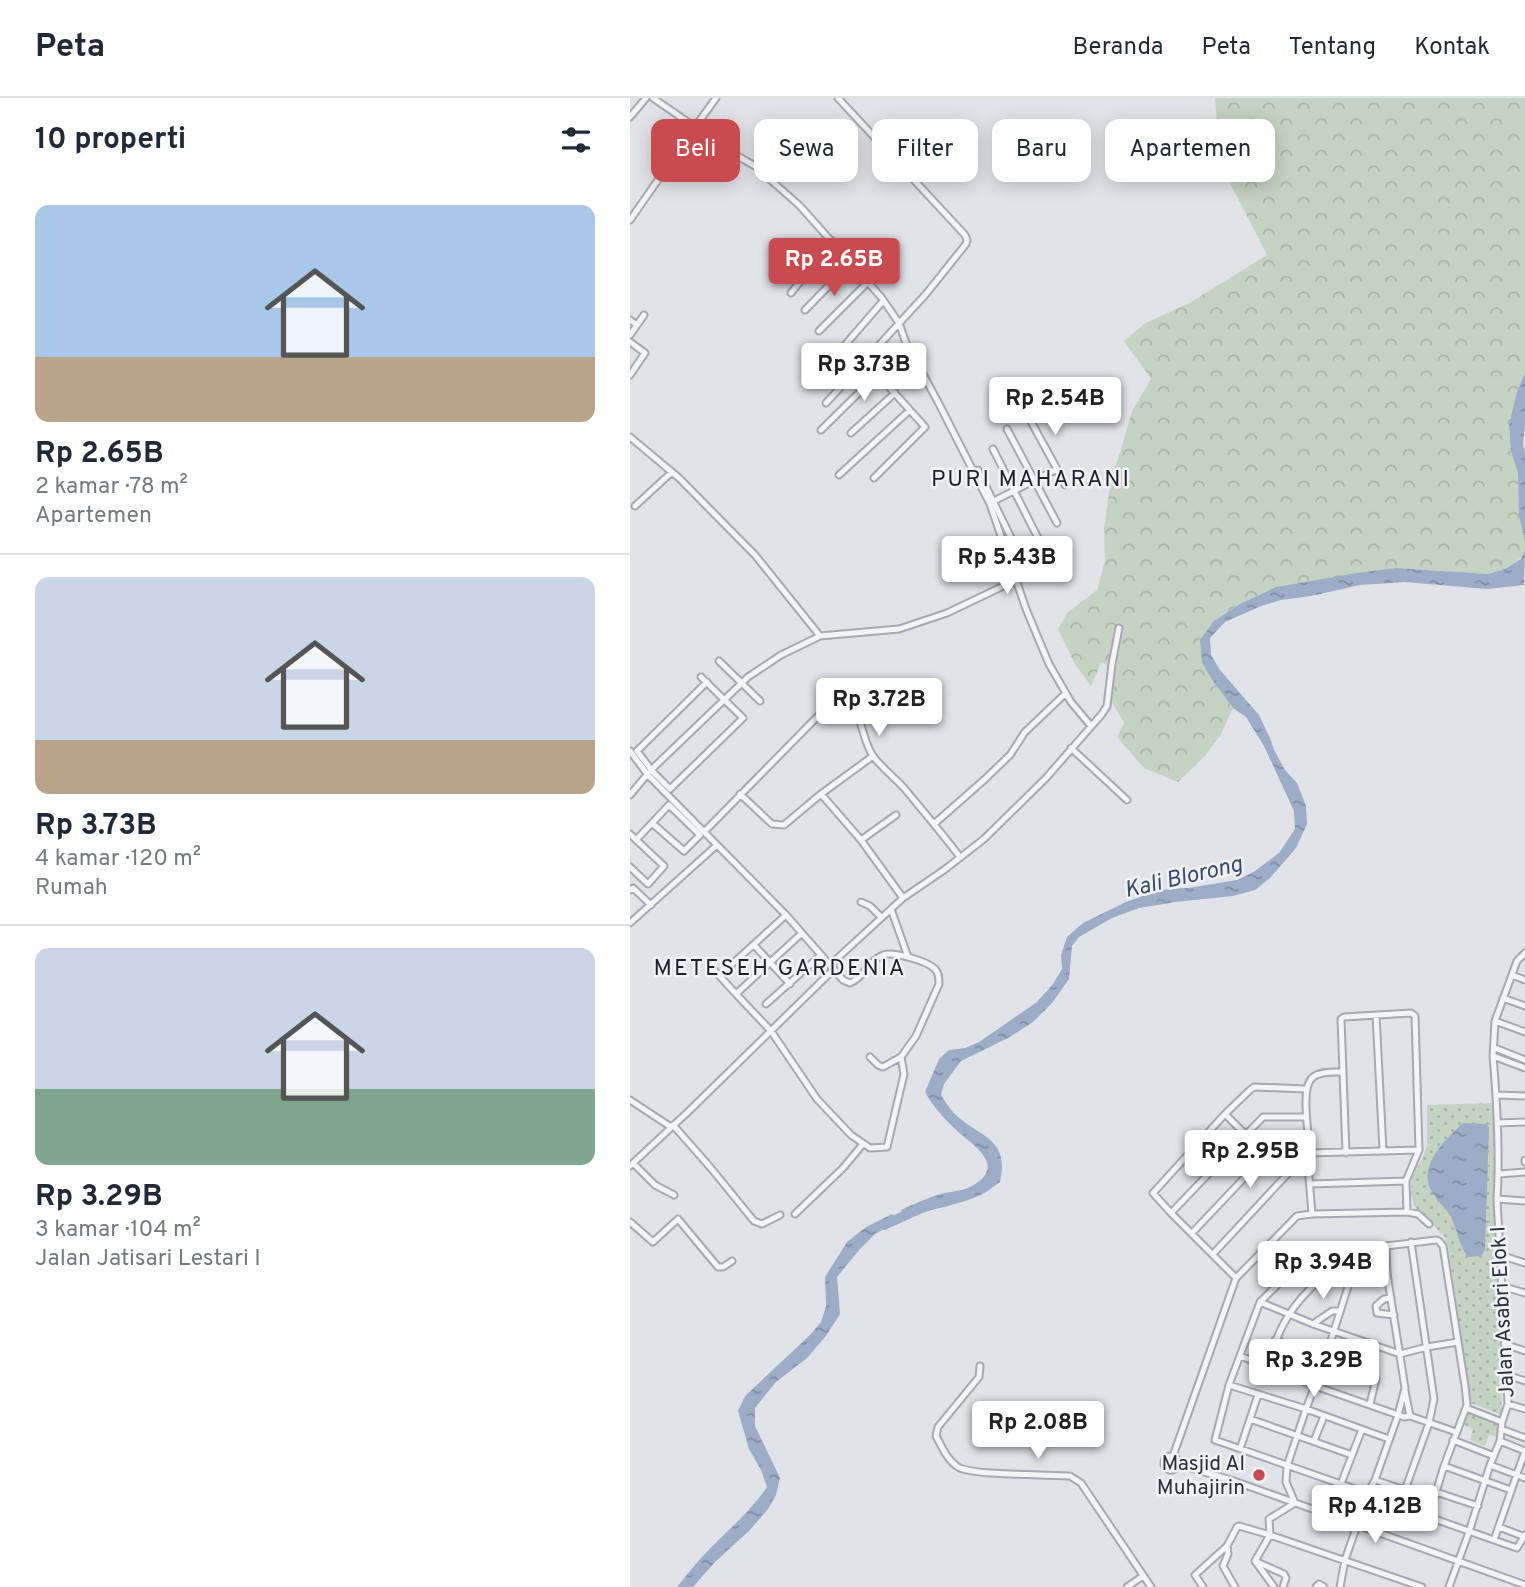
<!DOCTYPE html>
<html lang="id">
<meta charset="utf-8">
<style>
:root{--surface:#fff;--page:#f2f2f3;--text:#1f2937;--muted:#747a83;--line:#e0e1e3;--accent:#c94b50}
body{margin:0;font-family:Overpass,sans-serif;background:var(--page);color:var(--text);height:100vh;display:flex;flex-direction:column;font-size:26px;white-space:nowrap}
*{box-sizing:border-box;margin:0}
p{font-size:23px;color:var(--muted)}
.icon{flex:none;width:38px;height:38px;fill:none;stroke:currentColor;stroke-width:2;stroke-linecap:round;stroke-linejoin:round}
.map{position:relative;flex:1;overflow:hidden}
.details{display:flex;flex-direction:column;background:var(--surface);width:630px}
.details>*{flex:none}
.top-card{position:absolute;left:21px;top:21px;width:665px;height:63px;display:flex;gap:14px}
.price{position:absolute;translate:-50% -60px;padding:0 16px;border-radius:7px;background:#fff;color:#222;font-size:23px;line-height:46px;filter:drop-shadow(0 2px 4px #0008)}
.price::after{content:'';position:absolute;left:50%;top:42px;width:21px;height:16px;margin-left:-10px;background:inherit;clip-path:polygon(0 0,100% 0,50% 100%)}
.price.current{background:var(--accent);color:#fff}
ul{padding:0;list-style:none}
li{display:grid;align-content:center;gap:14px;height:371px;padding:0 35px}
li+li{border-top:2px solid var(--line)}
li span{display:grid;place-items:center;height:217px;border-radius:14px;color:#555}
li>.icon{margin-inline-start:auto}
span .icon{width:126px;height:126px;fill:#fffc;stroke-width:1}
li b{font-size:30px}
h2{display:flex;justify-content:space-between;align-items:center;height:84px;padding:0 35px;font-size:30px}
.chip{padding:0 24px;border-radius:14px;background:var(--surface);box-shadow:0 4px 18px #0003;font-size:24px;line-height:63px}
.chip.current{background:var(--accent);color:#fff}
header{display:flex;align-items:center;gap:42px;box-sizing:border-box;height:98px;padding:0 35px;background:var(--surface);border-bottom:2px solid var(--line)}
header strong{font-size:33px}
nav{display:flex;gap:38px;margin-inline-start:auto;font-size:24px}
main{display:flex;flex:1;min-height:0}
.map>svg:first-child{display:block}
.green{fill:url(#green-dots)}
.forest{fill:url(#forest-crowns)}
.water{fill:url(#water-ripples)}
.lines{fill:none;stroke-linecap:round;stroke-linejoin:round}
.river{stroke:#9dadc8;stroke-width:10}
.street-casing{stroke:#a6a9b3;stroke-width:9}
.street{stroke:#f3f4f7;stroke-width:5}
.poi-dot{fill:#c94b50;stroke:#f0f2f6;stroke-width:2.5}
.labels{text-anchor:middle;stroke-width:5;stroke-linejoin:round;paint-order:stroke}
.street-label{font-size:21px;fill:#2a2f40;stroke:#f0f2f6}
.poi-label{font-size:21px;fill:#2a2f40;stroke:#f0f2f6;text-anchor:end}
.neighbourhood-label{font-size:23px;letter-spacing:2px;fill:#1c2131;stroke:#f0f2f6}
.water-label{font-size:23px;font-style:italic;fill:#354a72;stroke:#f0f2f6}
</style>
<header>
<strong>Peta</strong>
<nav><a>Beranda</a><a>Peta</a><a>Tentang</a><a>Kontak</a></nav>
</header>
<main>
<section class="details">
<h2>10 properti<svg class="icon" aria-label="filters" viewBox="0 0 24 24"><path d="M4 7h16M4 17h16"/><circle cx="9" cy="7" r="2"/><circle cx="15" cy="17" r="2"/></svg></h2>
<ul>
<li><span style="background:linear-gradient(#a9c7e8 70%,#b9a48a 0)"><svg class="icon" aria-label="home" viewBox="0 0 24 24"><path d="M3 11l9-7 9 7M6 9v11h12V9"/></svg></span><div><b>Rp 2.65B</b><p>2 kamar · 78 m²</p><p>Apartemen</p></div></li>
<li><span style="background:linear-gradient(#c9d6e8 75%,#b9a48a 0)"><svg class="icon" aria-label="home" viewBox="0 0 24 24"><path d="M3 11l9-7 9 7M6 9v11h12V9"/></svg></span><div><b>Rp 3.73B</b><p>4 kamar · 120 m²</p><p>Rumah</p></div></li>
<li><span style="background:linear-gradient(#c9d6e8 65%,#7fa58c 0)"><svg class="icon" aria-label="home" viewBox="0 0 24 24"><path d="M3 11l9-7 9 7M6 9v11h12V9"/></svg></span><div><b>Rp 3.29B</b><p>3 kamar · 104 m²</p><p>Jalan Jatisari Lestari I</p></div></li>
</ul>
</section>
<div class="map">
<svg width="895" height="1489" viewBox="0 0 895 1489">
<defs>
<pattern id="green-dots" width="8" height="8" patternUnits="userSpaceOnUse" patternTransform="scale(1.75)"><rect width="8" height="8" fill="#c5d3c2"/><path d="M2 2h.1M6 6h.1" fill="none" stroke="#a9b5a8" stroke-width="1.8" stroke-linecap="round"/></pattern>
<pattern id="forest-crowns" width="20" height="18" patternUnits="userSpaceOnUse" patternTransform="scale(1.75)"><rect width="20" height="18" fill="#c5d3c2"/><path d="M2 6a3 3 0 1 1 6 0M12 15a3 3 0 1 1 6 0" fill="none" stroke="#a9b5a8"/></pattern>
<pattern id="water-ripples" width="26" height="14" patternUnits="userSpaceOnUse" patternTransform="scale(1.75)"><rect width="26" height="14" fill="#9dadc8"/><path d="M2 4q2-2 4 0t4 0M15 11q2-2 4 0t4 0" fill="none" stroke="#808da4"/></pattern>
</defs>
<rect width="100%" height="100%" fill="#e1e3e9"/>
<path class="green" d="M 861,1005 L 864,1018 L 867,1194 L 872,1317 L 841,1305 L 818,1148 L 814,1138 L 784,1108 L 781,1095 L 782,1079 L 792,1061 L 797,1047 L 797,1007 Z
M 838,1312 L 871,1326 L 866,1339 L 859,1336 L 855,1348 L 840,1342 L 843,1331 L 832,1326 Z"/>
<path class="forest" d="M 585,0 L 895,0 L 895,274 L 886,297 L 879,327 L 881,354 L 888,375 L 889,418 L 895,444 L 895,451 L 891,460 L 875,471 L 858,476 L 766,470 L 646,489 L 610,506 L 584,523 L 572,565 L 583,583 L 603,610 L 590,638 L 574,659 L 548,684 L 514,670 L 487,639 L 494,625 L 482,604 L 485,569 L 471,565 L 461,588 L 445,566 L 428,531 L 437,515 L 467,492 L 475,463 L 474,431 L 481,380 L 490,355 L 502,313 L 521,281 L 494,243 L 514,226 L 561,204 L 637,157 L 593,71 L 587,26 Z"/>
<path class="water" d="M 895,274 L 895,327 L 893,346 L 895,354 L 895,444 L 889,418 L 888,375 L 881,354 L 879,327 L 886,297 Z
M 895,451 L 894,487 L 857,491 L 775,484 L 730,487 L 681,498 L 651,502 L 631,508 L 595,524 L 580,540 L 581,557 L 590,572 L 629,617 L 640,640 L 644,652 L 655,672 L 667,685 L 676,708 L 677,726 L 666,750 L 640,780 L 625,792 L 603,798 L 545,804 L 509,810 L 482,820 L 449,839 L 442,848 L 439,881 L 422,905 L 403,924 L 378,940 L 331,963 L 314,986 L 311,997 C 316,1005 321,1013 328,1019 C 354,1041 379,1041 370,1084 C 365,1087 361,1091 356,1094 C 331,1108 301,1109 276,1122 L 271,1112 C 284,1106 297,1100 311,1096 C 322,1093 333,1093 342,1088 C 381,1066 337,1044 322,1028 C 311,1017 302,1007 295,994 L 309,961 L 319,952 L 335,950 L 349,944 L 407,904 L 423,886 L 432,871 L 431,857 L 437,839 L 453,825 L 496,804 L 529,792 L 558,790 L 607,782 L 625,773 L 649,755 L 665,731 L 664,713 L 634,648 L 616,619 L 603,610 L 583,583 L 572,565 L 570,542 L 584,523 L 610,506 L 646,489 L 727,475 L 766,470 L 858,476 L 875,471 L 891,461 Z
M 833,1025 L 856,1026 L 859,1029 L 855,1152 L 851,1158 L 838,1159 C 828,1145 828,1134 821,1119 C 817,1111 809,1106 805,1098 C 802,1094 798,1088 798,1083 C 794,1061 819,1038 833,1025 Z
M 262,1116 L 267,1124 L 245,1136 L 230,1151 L 207,1179 L 210,1216 L 196,1238 L 177,1260 L 146,1284 L 125,1310 L 125,1328 L 150,1380 L 146,1397 L 138,1411 L 119,1433 L 85,1464 L 63,1489 L 47,1489 C 55,1479 63,1469 72,1459 C 94,1435 119,1416 137,1389 L 131,1372 L 119,1351 L 108,1313 L 115,1298 L 181,1236 L 191,1224 L 196,1208 L 195,1179 L 217,1144 L 236,1129 Z"/>
<g class="lines">
<path class="river" d="M 254,1127 L 287,1112"/>
<g class="street-casing">
<path id="street" d="M 23,0 L 65,29 L 86,0
M 0,19 L 16,0
M 283,81 L 325,41
M 0,122 L 65,29 L 88,47 L 125,68 L 170,108 L 251,199 L 269,225 L 276,245 L 308,304 L 360,406 L 396,511 L 419,566 L 441,604 L 461,628
M 201,142 L 180,167 L 177,175 L 184,171 L 207,149
M 161,195 L 177,175
M 175,212 L 221,165
M 0,222 L 7,227 L 0,237
M 7,227 L 14,217
M 189,233 L 237,185
M 0,244 L 15,255 L 0,277
M 235,262 L 295,329 L 244,380
M 184,283 L 253,203
M 196,305 L 296,196 L 336,146 L 337,142 L 335,137 L 208,0
M 399,320 L 427,371
M 377,331 L 427,425
M 191,332 L 248,276
M 221,335 L 265,295
M 0,339 L 49,380 L 125,457 L 190,538
M 363,351 L 408,440
M 348,372 L 388,454 L 386,461 L 379,464
M 209,377 L 280,312
M 362,404 L 427,371 L 435,387
M 5,408 L 42,374
M 89,563 L 130,603
M 71,579 L 113,620 L 40,691 L 23,674 L 7,653 L 77,584
M 441,650 L 497,702
M 0,653 L 18,677 L 156,817 L 213,882 L 220,885 C 234,880 239,862 253,857 C 263,853 297,863 305,871 C 309,875 309,881 309,886 L 286,938 L 271,959 L 274,976 L 257,1049 L 240,1050 L 221,1037 L 187,1001 L 141,933 L 106,896 L 172,835
M 110,696 L 142,726 L 154,727 L 191,696 L 243,658
M 191,696 L 231,742 L 273,800
M 0,697 L 21,672 L 118,579 L 151,557 L 190,538 L 269,531 L 317,515 L 386,482
M 304,726 L 354,682 L 380,657 L 395,634 L 436,595
M 74,734 L 191,615 L 211,605 L 219,603 C 232,616 232,642 243,658 C 252,670 264,679 274,690 C 293,713 312,735 330,759
M 0,736 L 34,768 L 18,786 L 0,769
M 6,742 L 39,707 L 70,737 L 54,753 L 22,725
M 231,742 L 266,717
M 0,792 L 3,790 L 21,807
M 231,804 L 240,808 L 251,819
M 261,811 L 278,859
M 0,825 L 87,747
M 124,847 L 160,886
M 895,855 L 887,863 L 865,923 L 863,958 L 895,970
M 200,867 L 273,800 L 314,772 L 354,741 L 416,680 L 472,616 L 477,608 L 482,566 L 489,530
M 100,868 L 156,817
M 85,873 L 106,896
M 882,877 L 895,882
M 873,900 L 895,908
M 136,906 L 191,857
M 746,917 L 753,1052
M 865,923 L 895,934
M 865,950 L 895,962
M 240,959 L 248,967 L 253,969 L 271,959
M 866,997 L 895,998
M 0,1002 L 41,1029
M 595,1016 L 636,1057
M 867,1025 L 895,1024
M 43,1027 L 80,1069 L 124,1123 L 132,1126 L 150,1117
M 677,1055 L 789,1052
M 716,1055 L 711,921 L 714,919 L 781,915 L 785,918 L 789,1052 L 776,1083 L 777,1114
M 895,1062 L 895,1064
M 3,1065 L 25,1087 L 44,1097
M 0,1068 L 60,1012 L 204,871
M 869,1076 L 895,1074
M 680,1086 L 776,1083
M 867,1101 L 895,1103
M 541,1115 L 633,1019 L 676,1019
M 165,1116 L 213,1070 L 233,1046
M 682,1116 L 677,1055 L 679,1047 C 678,1033 676,1020 676,1007 C 675,977 684,973 713,974
M 0,1124 L 23,1144 L 48,1121 L 88,1169 L 93,1169 L 102,1163
M 562,1135 L 636,1057 L 648,1046 L 679,1047
M 694,1150 L 697,1177
M 583,1156 L 677,1055
M 870,1157 L 895,1165
M 675,1159 L 693,1179
M 606,1180 L 541,1115 L 523,1095 L 595,1016 L 620,992 L 624,989 L 676,991
M 871,1188 L 895,1195
M 761,1200 L 754,1201 L 746,1208 L 747,1215 L 764,1217
M 630,1204 L 683,1226 L 770,1256 L 797,1249 L 828,1244
M 683,1226 L 702,1213 L 710,1213
M 645,1242 L 695,1261 L 744,1277 L 746,1281 L 740,1306
M 874,1246 L 895,1253
M 610,1258 L 637,1268 L 685,1288 L 774,1319 L 780,1318 L 826,1334
M 350,1268 L 349,1279 L 308,1329 L 306,1338 C 312,1349 317,1362 328,1369 C 343,1378 418,1376 440,1378 L 451,1385 L 521,1489
M 637,1268 C 648,1235 655,1216 680,1191 C 684,1187 690,1180 697,1178 C 712,1173 741,1176 757,1176
M 877,1277 L 895,1283
M 599,1287 L 676,1311 L 759,1341
M 775,1293 L 780,1318
M 878,1306 L 895,1311
M 836,1310 L 872,1324
M 620,1321 L 722,1357
M 871,1331 L 895,1340
M 823,1342 L 864,1358
M 684,1343 L 694,1318
M 610,1351 L 628,1297
M 543,1358 L 606,1180 L 667,1118 L 682,1116 L 777,1114 L 788,1116 L 799,1126
M534 1365a7 7 0 1 1 14 0a7 7 0 1 1-14 0Z
M 548,1366 L 604,1383 L 895,1487
M 860,1367 L 895,1380
M 814,1368 L 881,1392
M 745,1382 L 775,1392 L 771,1405 L 768,1406 L 585,1342 L 599,1287 L 630,1204 L 684,1151 L 756,1148 L 806,1142 L 809,1143 L 813,1148 L 835,1288 L 837,1307 L 814,1368 L 799,1417 L 799,1419 L 864,1442 L 895,1353 L 870,1343
M 711,1386 L 732,1331
M 775,1392 L 799,1325 L 804,1301 L 781,1144
M 806,1394 L 848,1408
M 869,1429 L 895,1439
M 864,1442 L 887,1450 L 895,1437
M 597,1448 L 598,1456 L 593,1468 L 605,1489
M 625,1463 L 654,1476 L 656,1480 L 653,1489
M 497,1489 L 513,1478
M 573,1489 L 565,1477 L 597,1448 L 607,1429 L 609,1428 L 640,1437 L 792,1489
M 644,1489 L 625,1463 L 640,1437 L 639,1421 L 665,1405 L 656,1384 L 657,1368 L 676,1311 L 695,1261 L 722,1176
M 686,1489 L 689,1486 L 694,1489
M 710,1489 L 715,1462 L 739,1393 L 745,1382 L 768,1317 L 775,1290 L 757,1176 L 756,1148
M 819,1489 L 839,1434 L 860,1367 L 870,1343 L 872,1324 L 878,1306 L 867,1101 C 870,1054 867,1005 863,958"/>
</g>
<use href="#street" class="street"/>
</g>
<circle class="poi-dot" cx="629" cy="1377" r="7"/>
<g class="labels">
<g class="street-label">
<text transform="translate(872 1214) rotate(-93)" y="7">Jalan Asabri Elok I</text>
</g>
<g class="poi-label">
<text x="615" y="1372">Masjid Al<tspan x="615" dy="24">Muhajirin</tspan></text>
</g>
<g class="neighbourhood-label">
<text x="401" y="388">PURI MAHARANI</text>
<text x="150" y="877">METESEH GARDENIA</text>
</g>
<g class="water-label">
<text transform="translate(553 778) rotate(-13)" y="8">Kali Blorong</text>
</g>
</g>
</svg>
<b class="price current" style="left:204px;top:200px">Rp 2.65B</b>
<b class="price" style="left:234px;top:305px">Rp 3.73B</b>
<b class="price" style="left:425px;top:339px">Rp 2.54B</b>
<b class="price" style="left:377px;top:498px">Rp 5.43B</b>
<b class="price" style="left:249px;top:640px">Rp 3.72B</b>
<b class="price" style="left:620px;top:1092px">Rp 2.95B</b>
<b class="price" style="left:693px;top:1203px">Rp 3.94B</b>
<b class="price" style="left:684px;top:1301px">Rp 3.29B</b>
<b class="price" style="left:408px;top:1363px">Rp 2.08B</b>
<b class="price" style="left:745px;top:1447px">Rp 4.12B</b>
<div class="top-card">
<a class="chip current">Beli</a>
<a class="chip">Sewa</a>
<a class="chip">Filter</a>
<a class="chip">Baru</a>
<a class="chip">Apartemen</a>
</div>
</div>
</main>
